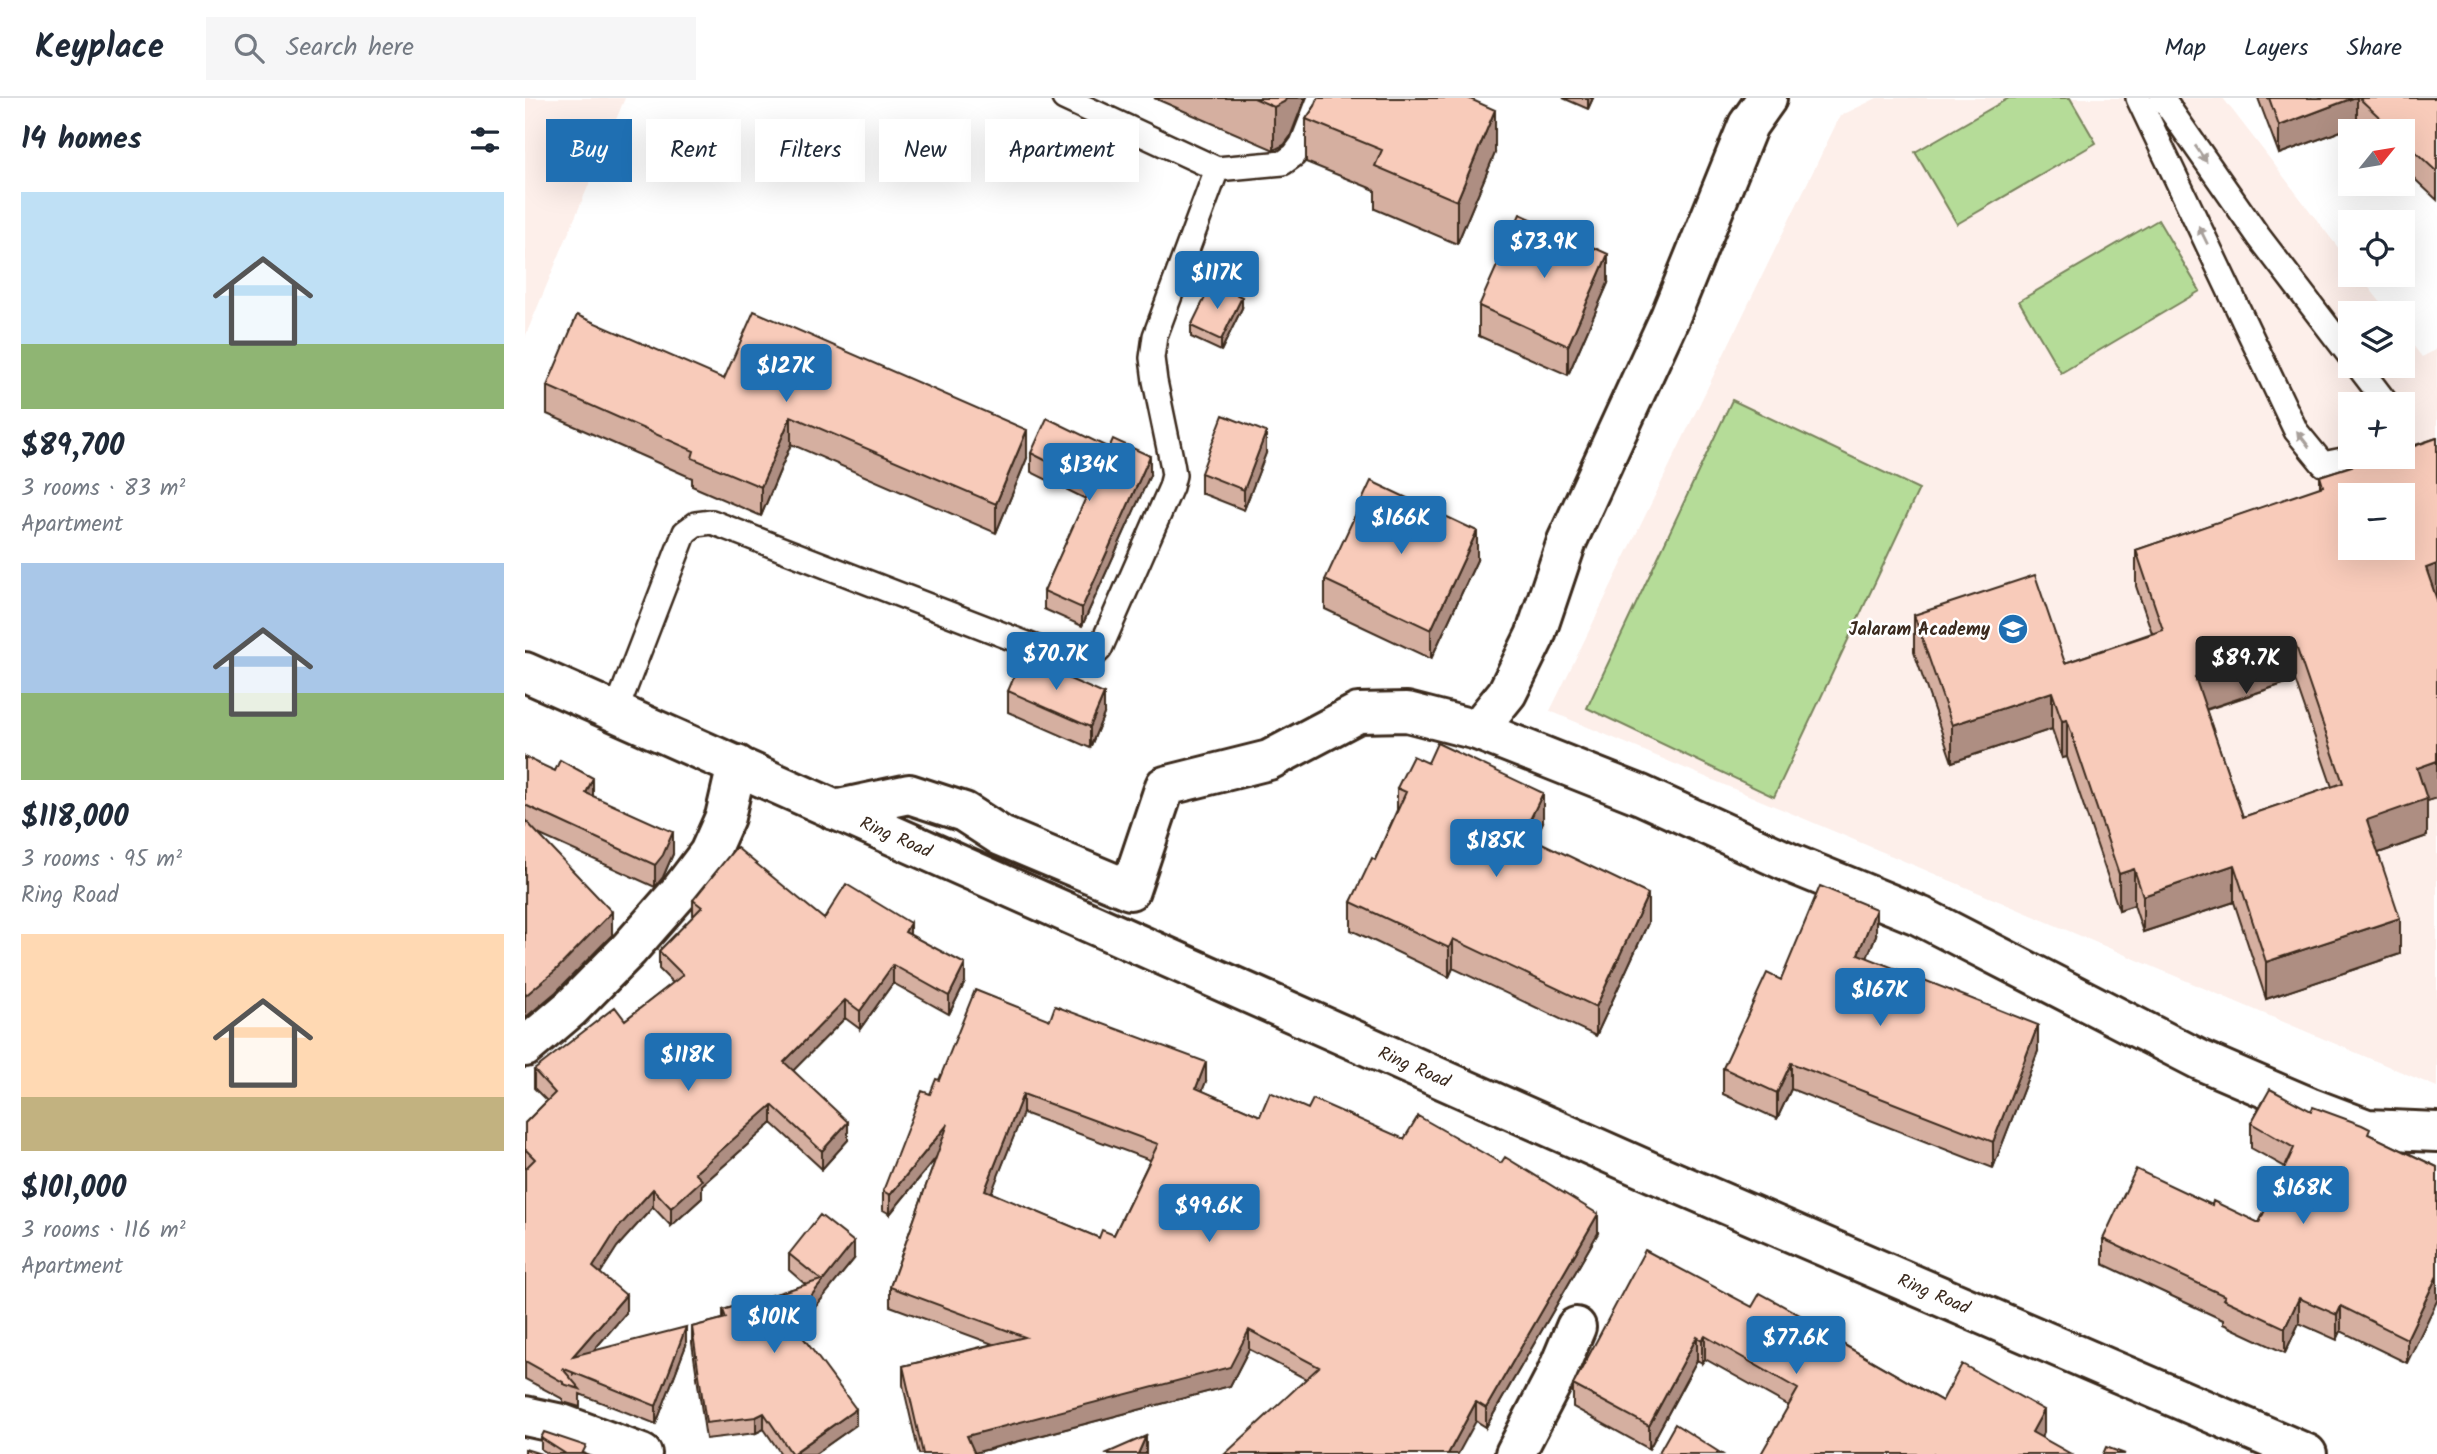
<!DOCTYPE html>
<meta charset="utf-8">
<style>
:root{--surface:#fff;--page:#f6f6f7;--text:#1f2937;--muted:#747a83;--line:#e0e1e3;--accent:#1f6fb2}
body{margin:0;font-family:Kalam,sans-serif;background:var(--page);color:var(--text);height:100vh;display:flex;flex-direction:column;font-size:26px;white-space:nowrap}
*{box-sizing:border-box;margin:0}
p{font-size:23px;color:var(--muted)}
.icon{flex:none;width:38px;height:38px;fill:none;stroke:currentColor;stroke-width:2;stroke-linecap:round;stroke-linejoin:round}
.map{position:relative;flex:1;overflow:hidden}
.side{display:flex;flex-direction:column;background:var(--surface);width:525px}
.side>*{flex:none}
.guide{position:absolute;left:21px;top:21px;width:665px;height:63px;display:flex;gap:14px}
.needle{width:46px;rotate:60deg}
.fabs{position:absolute;left:1813px;top:21px;display:grid;gap:14px}
.fabs a{display:grid;place-items:center;width:77px;height:77px;border-radius:0px;background:var(--surface);box-shadow:0 7px 28px #0002;font-size:35px}
.price{position:absolute;translate:-50% -60px;padding:0 16px;border-radius:7px;background:var(--accent);color:#fff;font-size:23px;line-height:46px;filter:drop-shadow(0 2px 4px #0008)}
.price::after{content:'';position:absolute;left:50%;top:42px;width:21px;height:16px;margin-left:-10px;background:inherit;clip-path:polygon(0 0,100% 0,50% 100%)}
.price.current{background:#222;color:#fff}
ul{padding:0;list-style:none}
li{display:grid;align-content:center;gap:14px;height:371px;padding:0 21px}
li span{display:grid;place-items:center;height:217px;border-radius:0px;color:#555}
li>.icon{margin-inline-start:auto}
span .icon{width:126px;height:126px;fill:#fffc;stroke-width:1}
li b{font-size:30px}
h2{display:flex;justify-content:space-between;align-items:center;height:84px;padding:0 21px;font-size:30px}
.chip{padding:0 24px;border-radius:0px;background:var(--surface);box-shadow:0 7px 28px #0002;font-size:24px;line-height:63px}
.chip.current{background:var(--accent);color:#fff}
header{display:flex;align-items:center;gap:42px;box-sizing:border-box;height:98px;padding:0 35px;background:var(--surface);border-bottom:2px solid var(--line)}
header strong{font-size:33px}
nav{display:flex;gap:38px;margin-inline-start:auto;font-size:24px}
.search{width:490px;height:63px;background:var(--page);display:flex;align-items:center;gap:18px;box-sizing:border-box;padding:0 24px;border-radius:0px;color:var(--muted);font-size:26px}
main{display:flex;flex:1;min-height:0}
.map>svg:first-child{display:block}
.built{fill:#fdefea;fill-rule:evenodd}
.green{fill:#b5dc98;stroke:#78835b;stroke-width:2}
.lines{fill:none;stroke-linecap:round;stroke-linejoin:round}
.service-casing{stroke:#3b2a1e;stroke-width:28}
.minor-casing{stroke:#3b2a1e;stroke-width:44}
.secondary-casing{stroke:#3b2a1e;stroke-width:44}
.service{stroke:#fff;stroke-width:23}
.minor{stroke:#fff;stroke-width:38}
.secondary{stroke:#fff;stroke-width:38}
.wall{fill:#d5afa0;stroke:#3b2a1e;stroke-width:2;fill-rule:evenodd}
.shaded-wall{fill:#ae8e82;stroke:#3b2a1e;stroke-width:2}
.building{fill:#f8cbba;stroke:#3b2a1e;stroke-width:2;fill-rule:evenodd}
.oneway{fill:#a79f9a}
.labels{text-anchor:middle;stroke-width:5;stroke-linejoin:round;paint-order:stroke}
.poi-label{font-size:18px;font-weight:bold;fill:#3b2a1e;stroke:#fff;text-anchor:end}
.street-label{font-size:18px;fill:#3b2a1e;stroke:#fff}
</style>
<header>
<strong>Keyplace</strong>
<div class="search"><svg class="icon" aria-label="search" viewBox="0 0 24 24"><circle cx="10" cy="10" r="6"/><path d="M15 15l6 6"/></svg>Search here</div>
<nav><a>Map</a><a>Layers</a><a>Share</a></nav>
</header>
<main>
<section class="side">
<h2>14 homes<svg class="icon" aria-label="filters" viewBox="0 0 24 24"><path d="M4 7h16M4 17h16"/><circle cx="9" cy="7" r="2"/><circle cx="15" cy="17" r="2"/></svg></h2>
<ul>
<li><span style="background:linear-gradient(#bfe0f5 70%,#8fb573 0)"><svg class="icon" aria-label="home" viewBox="0 0 24 24"><path d="M3 11l9-7 9 7M6 9v11h12V9"/></svg></span><div><b>$89,700</b><p>3 rooms · 83 m²</p><p>Apartment</p></div></li>
<li><span style="background:linear-gradient(#a9c7e8 60%,#8fb573 0)"><svg class="icon" aria-label="home" viewBox="0 0 24 24"><path d="M3 11l9-7 9 7M6 9v11h12V9"/></svg></span><div><b>$118,000</b><p>3 rooms · 95 m²</p><p>Ring Road</p></div></li>
<li><span style="background:linear-gradient(#ffd9b3 75%,#c2b280 0)"><svg class="icon" aria-label="home" viewBox="0 0 24 24"><path d="M3 11l9-7 9 7M6 9v11h12V9"/></svg></span><div><b>$101,000</b><p>3 rooms · 116 m²</p><p>Apartment</p></div></li>
</ul>
</section>
<div class="map">
<svg width="1912" height="1356" viewBox="0 0 1912 1356">
<rect width="100%" height="100%" fill="#fff"/>
<filter id="ink" filterUnits="userSpaceOnUse"><feTurbulence type="fractalNoise" baseFrequency=".0143" numOctaves="2"/><feDisplacementMap in="SourceGraphic" scale="14" xChannelSelector="R" yChannelSelector="G"/><feConvolveMatrix kernelMatrix="1 2 1 2 8 2 1 2 1" color-interpolation-filters="sRGB"/></filter>
<g filter="url(#ink)">
<path class="built" d="M 0,0 L 100,0 L 0,239 Z
M 1352,0 L 1698,0 L 1825,165 L 1825,177 L 1834,177 L 1864,215 L 1825,215 L 1825,268 L 1878,268 L 1878,234 L 1897,259 L 1912,251 L 1912,989 L 1025,613 L 1315,18 ZM 1825,306 L 1878,306 L 1878,359 L 1825,359 ZM 1825,397 L 1878,397 L 1878,450 L 1825,450 Z"/>
<path class="green" d="M 1484,0 L 1545,0 L 1571,45 L 1432,126 L 1390,54 Z
M 1633,122 L 1675,193 L 1536,275 L 1494,203 Z
M 1207,302 L 1394,391 L 1249,699 L 1062,610 Z"/>
<g class="lines">
<g class="service-casing">
<path id="service" d="M 539,0 L 692,71 L 758,65 L 769,57 L 777,46 L 795,0
M 1613,0 L 1771,333 L 1798,366 L 1833,359
M 1637,0 L 1734,139 L 1825,258
M 1833,268 L 1862,306
M 91,613 L 160,434 L 171,426 L 187,424 L 551,565 L 564,562 L 575,551 L 646,389 L 649,377 L 647,365 L 630,283 L 627,260 L 630,238 L 692,71"/>
</g>
<g class="minor-casing">
<path id="minor" d="M 952,632 L 982,595 L 1010,538 L 1042,443 L 1145,219 L 1223,27 L 1242,0
M 309,712 L 384,696 L 439,714 L 476,738 L 605,792 L 640,688 L 744,662 L 833,615 L 882,614 L 952,632 L 1116,697 L 1265,765 L 1395,818 L 1675,962 L 1784,1009 L 1842,1031 L 1912,1034
M 0,949 L 46,910 L 104,851 L 156,792 L 184,755 L 200,719 L 212,667
M 0,1318 L 37,1326 L 117,1356
M 990,1356 L 1030,1279 L 1051,1229"/>
</g>
<g class="secondary-casing">
<g id="secondary">
<path id="s1" d="M 0,574 L 1124,1073 L 1782,1356"/>
</g>
</g>
<use href="#service" class="service"/>
<use href="#minor" class="minor"/>
<use href="#secondary" class="secondary"/>
</g>
<path class="wall" d="M 629,0 L 780,0 L 765,39 L 759,47 L 749,52 Z
M 1038,0 L 1068,0 L 1063,11 Z
M 1733,0 L 1912,0 L 1912,102 L 1878,70 L 1878,33 L 1839,33 L 1832,27 L 1754,56 Z
M 790,8 L 970,55 L 932,146 L 850,111 L 850,92 L 781,64 L 781,21 Z
M 1083,185 L 1043,277 L 954,238 L 954,208 Z
M 717,210 L 696,253 L 666,239 L 666,228 Z
M 199,281 L 502,360 L 471,435 L 266,346 L 236,418 L 167,388 L 167,380 L 22,316 L 22,288 Z
M 1912,340 L 1912,700 L 1902,703 L 1902,738 L 1853,755 L 1875,856 L 1741,901 L 1709,804 L 1618,834 L 1609,807 L 1594,812 L 1542,659 L 1537,660 L 1527,631 L 1427,664 L 1389,554 L 1389,517 L 1540,565 L 1627,535 L 1611,488 L 1611,452 L 1795,390 L 1795,378 ZM 1770,582 L 1807,689 L 1718,719 L 1681,612 Z
M 506,355 L 625,377 L 557,528 L 519,511 L 519,493 L 561,401 L 506,374 Z
M 741,355 L 719,412 L 676,395 L 676,375 Z
M 952,462 L 906,561 L 800,511 L 800,482 Z
M 483,593 L 579,616 L 565,650 L 483,614 Z
M 0,659 L 68,698 L 148,756 L 138,779 L 130,789 L 13,736 L 87,837 L 31,894 L 0,920 Z
M 872,690 L 1018,724 L 1009,742 L 1123,825 L 1071,938 L 928,870 L 924,879 L 826,832 L 826,804 L 850,762 L 872,712 Z
M 168,802 L 299,821 L 385,837 L 440,884 L 424,916 L 368,885 L 335,931 L 320,920 L 268,972 L 323,1042 L 297,1071 L 247,1025 L 177,1087 L 177,1100 L 146,1128 L 128,1109 L 92,1149 L 75,1175 L 101,1215 L 68,1253 L 161,1247 L 131,1326 L 55,1296 L 55,1309 L 38,1304 L 38,1301 L 0,1281 L 0,1071 L 1,1070 L 0,1069 L 0,1025 L 22,1003 L 9,990 L 9,972 L 100,922 L 148,885 L 134,871 L 134,853 L 168,819 Z
M 1351,837 L 1342,860 L 1513,953 L 1468,1070 L 1266,991 L 1252,1021 L 1198,996 L 1198,970 L 1256,882 Z
M 414,982 L 681,983 L 677,993 L 735,1018 L 1073,1135 L 961,1329 L 951,1323 L 781,1281 L 724,1251 L 705,1288 L 449,1355 L 450,1356 L 394,1356 L 378,1287 L 378,1268 L 468,1246 L 365,1208 L 365,1189 L 411,1060 L 365,1116 L 358,1112 L 358,1093 L 405,996 ZM 498,1015 L 625,1062 L 589,1137 L 574,1140 L 466,1095 Z
M 1786,1013 L 1845,1037 L 1912,1069 L 1882,1265 L 1816,1233 L 1812,1242 L 1774,1225 L 1760,1255 L 1698,1226 L 1698,1222 L 1578,1166 L 1578,1141 L 1687,1107 L 1734,1125 L 1760,1069 L 1726,1050 L 1726,1025 Z
M 264,1156 L 329,1161 L 272,1231 L 331,1327 L 290,1356 L 256,1356 L 239,1331 L 231,1335 L 181,1341 L 167,1245 L 167,1229 L 198,1221 L 198,1212 L 281,1187 L 264,1172 Z
M 1227,1209 L 1302,1237 L 1417,1303 L 1519,1334 L 1264,1308 L 1180,1261 L 1177,1265 L 1172,1262 L 1124,1351 L 1048,1309 L 1048,1287 Z
M 16,1340 L 61,1356 L 24,1356 L 16,1351 Z"/>
<path class="shaded-wall" d="M 762,0 L 780,0 L 765,39 L 759,47 L 749,52 L 749,9 Z
M 1063,0 L 1068,0 L 1063,11 Z
M 1828,0 L 1832,0 L 1832,27 L 1754,56 L 1754,28 Z
M 970,12 L 970,55 L 932,146 L 932,103 Z
M 1083,156 L 1083,185 L 1043,277 L 1043,248 Z
M 717,199 L 717,210 L 696,253 L 696,242 Z
M 266,318 L 266,346 L 236,418 L 236,389 Z
M 502,332 L 502,360 L 471,435 L 471,406 Z
M 741,334 L 741,355 L 719,412 L 719,392 Z
M 625,358 L 625,377 L 557,528 L 557,510 Z
M 952,433 L 952,462 L 906,561 L 906,532 Z
M 1912,466 L 1912,503 L 1901,470 Z
M 1770,545 L 1770,582 L 1670,615 L 1670,579 Z
M 1527,594 L 1527,631 L 1427,664 L 1427,627 Z
M 579,596 L 579,616 L 565,650 L 565,629 Z
M 1542,622 L 1542,659 L 1537,660 L 1537,623 Z
M 1912,663 L 1912,700 L 1902,703 L 1902,738 L 1842,759 L 1842,722 L 1892,670 Z
M 68,680 L 68,702 L 61,695 Z
M 1018,695 L 1018,724 L 998,765 L 998,736 Z
M 148,734 L 148,756 L 138,779 L 130,789 L 130,767 Z
M 1709,767 L 1709,804 L 1618,834 L 1618,798 Z
M 1609,771 L 1609,807 L 1594,812 L 1594,776 Z
M 1123,796 L 1123,825 L 1071,938 L 1071,909 Z
M 1351,811 L 1351,837 L 1333,882 L 1333,856 Z
M 87,814 L 87,837 L 31,894 L 0,920 L 0,898 Z
M 1875,820 L 1875,856 L 1741,901 L 1741,864 Z
M 385,825 L 385,843 L 380,834 Z
M 928,841 L 928,870 L 924,879 L 924,850 Z
M 440,866 L 440,884 L 424,916 L 424,898 Z
M 368,867 L 368,885 L 335,931 L 335,913 Z
M 320,902 L 320,920 L 259,982 L 259,964 Z
M 1513,927 L 1513,953 L 1468,1070 L 1468,1044 Z
M 681,964 L 681,983 L 671,1009 L 671,990 Z
M 1266,965 L 1266,991 L 1252,1021 L 1252,995 Z
M 498,996 L 498,1015 L 460,1111 L 460,1092 Z
M 247,1007 L 247,1025 L 177,1087 L 177,1100 L 146,1128 L 146,1110 L 170,1075 Z
M 323,1024 L 323,1042 L 297,1071 L 297,1053 Z
M 423,1026 L 423,1045 L 365,1116 L 365,1097 Z
M 128,1091 L 128,1109 L 92,1149 L 68,1187 L 68,1169 L 92,1131 Z
M 1073,1116 L 1073,1135 L 961,1329 L 961,1310 Z
M 329,1144 L 329,1161 L 266,1239 L 266,1223 Z
M 1912,1178 L 1912,1203 L 1882,1265 L 1882,1241 Z
M 101,1197 L 101,1215 L 48,1276 L 48,1258 Z
M 1774,1200 L 1774,1225 L 1760,1255 L 1760,1230 Z
M 1816,1208 L 1816,1233 L 1812,1242 L 1812,1217 Z
M 161,1229 L 161,1247 L 131,1326 L 131,1308 Z
M 724,1232 L 724,1251 L 705,1288 L 445,1356 L 442,1338 Z
M 1180,1238 L 1180,1261 L 1177,1265 L 1177,1242 Z
M 1172,1239 L 1172,1262 L 1124,1351 L 1124,1328 Z
M 951,1304 L 951,1323 L 933,1356 L 923,1356 Z
M 331,1311 L 331,1327 L 290,1356 L 268,1356 Z
M 1519,1312 L 1519,1334 L 1507,1356 L 1507,1334 Z
M 239,1315 L 239,1331 L 231,1335 L 231,1319 Z
M 621,1338 L 621,1356 L 613,1356 Z"/>
<path class="building" d="M 729,0 L 762,0 L 759,4 L 749,9 Z
M 793,0 L 943,0 L 970,12 L 932,103 L 850,68 L 857,52 L 781,21 L 790,8 Z
M 1744,0 L 1828,0 L 1754,28 Z
M 1834,0 L 1912,0 L 1912,74 L 1878,42 L 1878,33 L 1869,33 Z
M 995,116 L 1083,156 L 1043,248 L 954,208 Z
M 687,185 L 717,199 L 696,242 L 666,228 Z
M 229,213 L 502,332 L 471,406 L 266,318 L 236,389 L 167,360 L 169,353 L 22,288 L 52,217 L 199,281 Z
M 698,317 L 741,334 L 719,392 L 676,375 Z
M 522,320 L 584,350 L 588,341 L 625,358 L 557,510 L 519,493 L 567,386 L 506,355 Z
M 1912,340 L 1912,466 L 1901,470 L 1912,502 L 1912,663 L 1892,670 L 1902,701 L 1842,722 L 1875,820 L 1741,864 L 1709,767 L 1618,798 L 1609,771 L 1594,776 L 1542,622 L 1537,623 L 1527,594 L 1427,627 L 1389,517 L 1510,477 L 1540,565 L 1638,532 L 1611,452 L 1798,388 L 1795,378 L 1855,359 L 1878,359 L 1878,352 ZM 1825,397 L 1878,397 L 1878,450 L 1825,450 ZM 1770,545 L 1818,685 L 1718,719 L 1670,579 Z
M 846,383 L 952,433 L 906,532 L 800,482 Z
M 497,560 L 579,596 L 565,629 L 483,593 Z
M 912,645 L 1018,695 L 998,736 L 1123,796 L 1071,909 L 928,841 L 924,850 L 826,804 L 847,760 L 850,762 L 881,694 L 872,690 L 888,658 L 903,665 Z
M 0,659 L 30,673 L 35,662 L 68,680 L 61,695 L 148,734 L 138,757 L 130,767 L 0,707 Z
M 0,722 L 87,814 L 31,872 L 0,898 Z
M 211,749 L 299,821 L 321,786 L 385,825 L 380,834 L 440,866 L 424,898 L 368,867 L 335,913 L 320,902 L 259,964 L 323,1024 L 297,1053 L 247,1007 L 170,1075 L 177,1082 L 146,1110 L 128,1091 L 92,1131 L 68,1169 L 101,1197 L 48,1258 L 161,1229 L 131,1308 L 37,1270 L 55,1291 L 38,1286 L 38,1284 L 0,1263 L 0,1071 L 10,1061 L 0,1051 L 0,1025 L 30,995 L 9,972 L 90,909 L 100,922 L 158,877 L 134,853 L 177,809 L 168,802 Z
M 1295,788 L 1351,811 L 1333,856 L 1513,927 L 1468,1044 L 1266,965 L 1252,995 L 1198,970 L 1242,875 L 1256,882 Z
M 450,892 L 525,922 L 530,908 L 681,964 L 671,990 L 735,1018 L 745,994 L 783,1011 L 788,1001 L 879,1041 L 893,1018 L 976,1065 L 980,1059 L 1073,1116 L 961,1310 L 951,1304 L 923,1356 L 700,1356 L 794,1269 L 724,1232 L 705,1269 L 442,1338 L 450,1356 L 398,1356 L 378,1268 L 500,1239 L 365,1189 L 423,1026 L 365,1097 L 358,1093 L 397,993 L 405,996 L 411,981 L 414,982 ZM 498,996 L 633,1046 L 589,1137 L 577,1132 L 574,1140 L 460,1092 Z
M 1745,991 L 1786,1013 L 1788,1009 L 1837,1027 L 1845,1031 L 1843,1036 L 1912,1069 L 1912,1178 L 1882,1241 L 1816,1208 L 1812,1217 L 1774,1200 L 1760,1230 L 1698,1201 L 1700,1198 L 1578,1141 L 1611,1071 L 1687,1107 L 1688,1103 L 1734,1125 L 1769,1050 L 1726,1025 Z
M 295,1117 L 329,1144 L 266,1223 L 331,1311 L 267,1356 L 239,1315 L 231,1319 L 181,1325 L 167,1229 L 201,1220 L 198,1212 L 296,1182 L 264,1156 Z
M 1120,1152 L 1227,1209 L 1235,1195 L 1302,1232 L 1300,1236 L 1417,1303 L 1437,1266 L 1519,1312 L 1507,1334 L 1546,1356 L 1236,1356 L 1273,1291 L 1180,1238 L 1177,1242 L 1172,1239 L 1124,1328 L 1048,1287 Z
M 1150,1326 L 1197,1356 L 1133,1356 Z
M 19,1334 L 61,1348 L 57,1356 L 41,1356 L 16,1340 Z
M 621,1338 L 613,1356 L 580,1356 Z
M 1581,1349 L 1600,1356 L 1578,1356 Z
M 0,1351 L 16,1356 L 0,1356 Z"/>
<defs><path id="oneway-solid" d="M-6-.8H1V-3.2L6.5 0L1 3.2V.8H-6Z" transform="scale(1.75)"/></defs>
<g class="oneway">
<use href="#oneway-solid" transform="translate(1676 56) rotate(55)"/>
<use href="#oneway-solid" transform="translate(1678 137) rotate(-116)"/>
<use href="#oneway-solid" transform="translate(1778 341) rotate(-128)"/>
</g>
</g>
<defs>
<g id="school-disc" transform="scale(1.575)"><circle r="9.5" fill="#1f6fb2" stroke="#fff"/><path d="M0-5L7-2L0 1L-7-2ZM-4 1L0 2.5L4 1V4Q0 6-4 4Z" fill="#fff"/></g>
</defs>
<g fill-rule="evenodd">
<use href="#school-disc" x="1488" y="531"/>
</g>
<g class="labels">
<g class="poi-label">
<text x="1465" y="537">Jalaram Academy</text>
</g>
<g class="street-label">
<text dy="6" stroke="none"><textPath href="#s1" startOffset="406">Ring Road</textPath></text>
<text dy="6" stroke="none"><textPath href="#s1" startOffset="973">Ring Road</textPath></text>
<text dy="6" stroke="none"><textPath href="#s1" startOffset="1540">Ring Road</textPath></text>
</g>
</g>
</svg>
<div class="fabs">
<a><svg class="needle" viewBox="-14 -14 28 28"><path d="M0-13l5 13h-10z" fill="#e53935"/><path d="M0 13l5-13h-10z" fill="#747a83"/></svg></a>
<a><svg class="icon" aria-label="locate" viewBox="0 0 24 24"><circle cx="12" cy="12" r="6"/><path d="M12 2v4M12 18v4M2 12h4M18 12h4"/></svg></a>
<a><svg class="icon" aria-label="layers" viewBox="0 0 24 24"><path d="M12 4l9 5-9 5-9-5zM3 14l9 5 9-5"/></svg></a>
<a>+</a>
<a>−</a>
</div>
<b class="price" style="left:1019px;top:182px">$73.9K</b>
<b class="price" style="left:692px;top:213px">$117K</b>
<b class="price" style="left:261px;top:306px">$127K</b>
<b class="price" style="left:564px;top:405px">$134K</b>
<b class="price" style="left:876px;top:458px">$166K</b>
<b class="price" style="left:531px;top:594px">$70.7K</b>
<b class="price current" style="left:1721px;top:598px">$89.7K</b>
<b class="price" style="left:971px;top:781px">$185K</b>
<b class="price" style="left:1355px;top:930px">$167K</b>
<b class="price" style="left:163px;top:995px">$118K</b>
<b class="price" style="left:1778px;top:1128px">$168K</b>
<b class="price" style="left:684px;top:1146px">$99.6K</b>
<b class="price" style="left:249px;top:1257px">$101K</b>
<b class="price" style="left:1271px;top:1278px">$77.6K</b>
<div class="guide">
<a class="chip current">Buy</a>
<a class="chip">Rent</a>
<a class="chip">Filters</a>
<a class="chip">New</a>
<a class="chip">Apartment</a>
</div>
</div>
</main>
